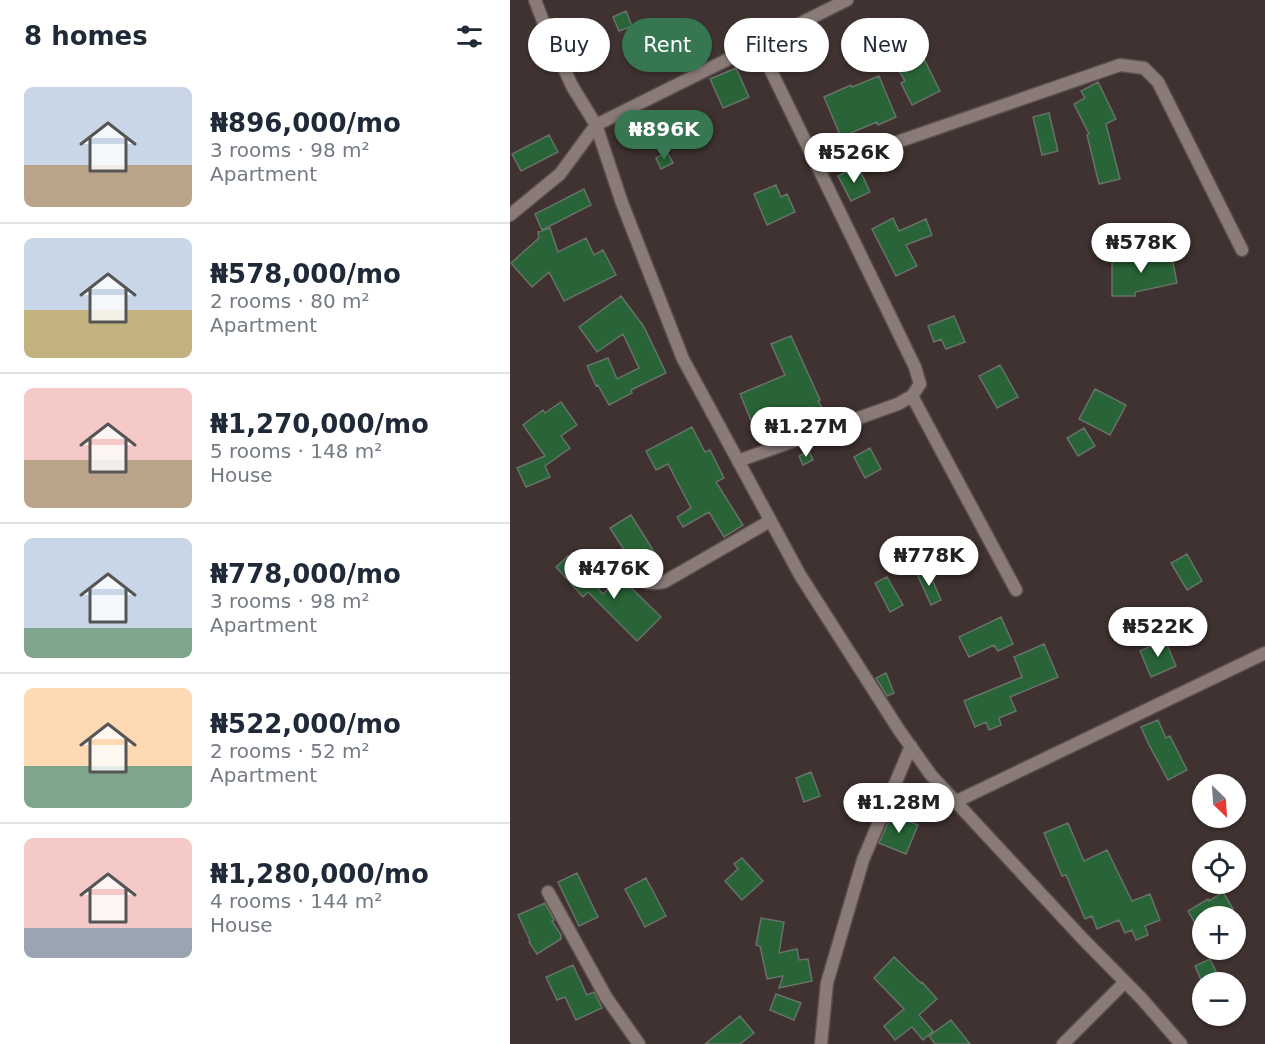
<!DOCTYPE html>
<meta charset="utf-8">
<style>
:root{--surface:#fff;--page:#f6f6f7;--text:#1f2937;--muted:#747a83;--line:#e0e1e3;--accent:#367752}
body{margin:0;font-family:"DejaVu Sans",sans-serif;background:var(--page);color:var(--text);height:100vh;display:flex;flex-direction:column;font-size:22px;white-space:nowrap}
*{box-sizing:border-box;margin:0}
p{font-size:20px;color:var(--muted)}
.icon{flex:none;width:33px;height:33px;fill:none;stroke:currentColor;stroke-width:2;stroke-linecap:round;stroke-linejoin:round}
.map{position:relative;flex:1;overflow:hidden}
.details{display:flex;flex-direction:column;background:var(--surface);width:510px}
.details>*{flex:none}
.top-card{position:absolute;left:18px;top:18px;width:570px;height:54px;display:flex;gap:12px}
.needle{width:39px;rotate:155deg}
.controls{position:absolute;left:682px;top:774px;display:grid;gap:12px}
.controls a{display:grid;place-items:center;width:54px;height:54px;border-radius:50%;background:var(--surface);box-shadow:0 2px 4px #0004;font-size:30px}
.price{position:absolute;translate:-50% -51px;padding:0 14px;border-radius:21px;background:#fff;color:#222;font-size:20px;line-height:39px;filter:drop-shadow(0 2px 3px #0008)}
.price::after{content:'';position:absolute;left:50%;top:36px;width:18px;height:14px;margin-left:-9px;background:inherit;clip-path:polygon(0 0,100% 0,50% 100%)}
.price.active{background:var(--accent);color:#fff}
ul{padding:0;list-style:none}
li{display:flex;align-items:center;gap:18px;height:150px;padding:0 24px}
li+li{border-top:2px solid var(--line)}
li span{display:grid;place-items:center;flex:none;width:168px;height:120px;border-radius:9px;color:#555}
li>.icon{margin-inline-start:auto}
span .icon{width:72px;height:72px;fill:#fffc;stroke-width:1}
li b{font-size:26px}
h2{display:flex;justify-content:space-between;align-items:center;height:72px;padding:0 24px;font-size:26px}
.pill{padding:0 21px;border-radius:27px;background:var(--surface);box-shadow:0 2px 4px #0004;font-size:21px;line-height:54px}
.pill.active{background:var(--accent);color:#fff}
main{display:flex;flex:1;min-height:0}
.map>svg:first-child{display:block}
.building{fill:#286437;stroke:#677269;stroke-width:1.5}
.lines{fill:none;stroke-linecap:round;stroke-linejoin:round}
.street-casing{stroke:#5a4f4d;stroke-width:15}
.street{stroke:#8a7b79;stroke-width:12}
</style>
<main>
<section class="details">
<h2>8 homes<svg class="icon" aria-label="filters" viewBox="0 0 24 24"><path d="M4 7h16M4 17h16"/><circle cx="9" cy="7" r="2"/><circle cx="15" cy="17" r="2"/></svg></h2>
<ul>
<li><span style="background:linear-gradient(#c9d6e8 65%,#b9a48a 0)"><svg class="icon" aria-label="home" viewBox="0 0 24 24"><path d="M3 11l9-7 9 7M6 9v11h12V9"/></svg></span><div><b>₦896,000/mo</b><p>3 rooms · 98 m²</p><p>Apartment</p></div></li>
<li><span style="background:linear-gradient(#c9d6e8 60%,#c2b280 0)"><svg class="icon" aria-label="home" viewBox="0 0 24 24"><path d="M3 11l9-7 9 7M6 9v11h12V9"/></svg></span><div><b>₦578,000/mo</b><p>2 rooms · 80 m²</p><p>Apartment</p></div></li>
<li><span style="background:linear-gradient(#f6c9c9 60%,#b9a48a 0)"><svg class="icon" aria-label="home" viewBox="0 0 24 24"><path d="M3 11l9-7 9 7M6 9v11h12V9"/></svg></span><div><b>₦1,270,000/mo</b><p>5 rooms · 148 m²</p><p>House</p></div></li>
<li><span style="background:linear-gradient(#c9d6e8 75%,#7fa58c 0)"><svg class="icon" aria-label="home" viewBox="0 0 24 24"><path d="M3 11l9-7 9 7M6 9v11h12V9"/></svg></span><div><b>₦778,000/mo</b><p>3 rooms · 98 m²</p><p>Apartment</p></div></li>
<li><span style="background:linear-gradient(#ffd9b3 65%,#7fa58c 0)"><svg class="icon" aria-label="home" viewBox="0 0 24 24"><path d="M3 11l9-7 9 7M6 9v11h12V9"/></svg></span><div><b>₦522,000/mo</b><p>2 rooms · 52 m²</p><p>Apartment</p></div></li>
<li><span style="background:linear-gradient(#f6c9c9 75%,#9aa5b1 0)"><svg class="icon" aria-label="home" viewBox="0 0 24 24"><path d="M3 11l9-7 9 7M6 9v11h12V9"/></svg></span><div><b>₦1,280,000/mo</b><p>4 rooms · 144 m²</p><p>House</p></div></li>
</ul>
</section>
<div class="map">
<svg width="755" height="1044" viewBox="0 0 755 1044">
<rect width="100%" height="100%" fill="#3f3230"/>
<path class="building" d="M 116,11 L 122,26 L 109,31 L 103,17 Z
M 411,53 L 430,91 L 402,105 L 391,83 L 395,81 L 386,65 Z
M 226,68 L 239,97 L 213,108 L 200,79 Z
M 369,76 L 386,117 L 368,125 L 367,122 L 331,137 L 314,97 L 341,85 L 342,87 Z
M 588,82 L 606,119 L 596,124 L 610,179 L 589,184 L 577,135 L 579,134 L 564,104 L 575,98 L 571,91 Z
M 539,113 L 548,151 L 532,155 L 523,117 Z
M 39,135 L 48,152 L 11,171 L 2,154 Z
M 157,152 L 163,163 L 151,169 L 146,158 Z
M 348,166 L 360,192 L 341,201 L 328,176 Z
M 266,185 L 271,197 L 277,194 L 285,212 L 257,225 L 244,194 Z
M 74,189 L 81,205 L 32,230 L 25,214 Z
M 383,218 L 389,231 L 416,219 L 422,235 L 396,245 L 407,266 L 386,276 L 362,229 Z
M 40,228 L 48,252 L 76,238 L 84,255 L 93,250 L 106,275 L 54,301 L 39,272 L 22,287 L 1,263 L 29,238 L 28,232 Z
M 661,253 L 667,283 L 625,292 L 625,296 L 602,296 L 602,256 L 634,257 L 634,259 Z
M 111,296 L 134,327 L 156,373 L 121,390 L 122,393 L 99,405 L 88,385 L 86,386 L 77,366 L 98,358 L 107,379 L 129,368 L 113,334 L 87,352 L 69,327 Z
M 444,316 L 455,342 L 436,349 L 431,339 L 424,342 L 418,326 Z
M 281,336 L 310,400 L 308,401 L 314,411 L 304,416 L 300,407 L 245,430 L 230,394 L 275,375 L 261,344 Z
M 490,365 L 508,397 L 487,408 L 469,376 Z
M 585,389 L 616,405 L 600,435 L 569,419 Z
M 51,402 L 67,425 L 51,436 L 60,448 L 35,466 L 40,477 L 16,487 L 7,468 L 35,456 L 13,425 L 33,410 L 35,413 Z
M 182,427 L 195,452 L 200,450 L 214,478 L 206,482 L 233,525 L 214,537 L 199,512 L 173,527 L 167,517 L 181,508 L 158,464 L 146,470 L 136,451 Z
M 574,428 L 585,446 L 568,456 L 557,438 Z
M 360,448 L 371,469 L 355,478 L 344,457 Z
M 299,451 L 303,460 L 293,465 L 289,456 Z
M 121,515 L 148,558 L 131,568 L 118,556 L 100,528 Z
M 677,554 L 692,581 L 677,590 L 661,563 Z
M 58,556 L 93,594 L 110,577 L 151,617 L 127,641 L 78,592 L 73,597 L 46,567 Z
M 418,570 L 431,600 L 421,605 L 407,574 Z
M 377,577 L 393,605 L 380,612 L 365,583 Z
M 491,617 L 503,644 L 488,651 L 484,645 L 459,657 L 449,637 Z
M 655,640 L 666,666 L 641,677 L 630,651 Z
M 534,644 L 548,677 L 500,697 L 506,711 L 489,718 L 491,725 L 479,730 L 476,722 L 465,727 L 454,701 L 512,677 L 504,657 Z
M 376,673 L 384,693 L 377,696 L 366,678 Z
M 648,720 L 656,738 L 660,736 L 677,770 L 658,780 L 638,743 L 631,727 Z
M 301,772 L 310,796 L 294,802 L 286,778 Z
M 382,814 L 408,825 L 396,854 L 369,843 Z
M 558,823 L 574,861 L 597,850 L 622,901 L 640,894 L 650,920 L 635,926 L 638,935 L 626,940 L 622,930 L 615,933 L 609,920 L 587,929 L 582,916 L 575,919 L 556,875 L 552,876 L 534,833 Z
M 232,858 L 253,881 L 232,900 L 215,881 L 228,869 L 224,864 Z
M 67,873 L 88,917 L 69,926 L 48,882 Z
M 136,878 L 156,916 L 135,927 L 115,889 Z
M 713,892 L 723,909 L 711,916 L 693,916 L 693,937 L 678,911 L 698,899 L 699,901 Z
M 35,903 L 44,920 L 42,921 L 51,935 L 51,939 L 27,954 L 19,942 L 20,941 L 8,915 Z
M 251,918 L 274,922 L 269,953 L 287,949 L 289,960 L 298,959 L 302,981 L 269,988 L 273,976 L 257,979 L 250,946 L 246,945 Z
M 384,957 L 411,983 L 412,982 L 427,999 L 409,1015 L 423,1031 L 413,1040 L 402,1027 L 385,1040 L 374,1026 L 394,1009 L 364,978 Z
M 700,959 L 711,982 L 692,982 L 685,966 Z
M 63,965 L 77,995 L 84,992 L 92,1008 L 66,1020 L 55,997 L 47,1000 L 36,977 Z
M 266,994 L 291,1003 L 284,1020 L 260,1010 Z
M 230,1016 L 244,1033 L 230,1044 L 195,1044 Z
M 441,1020 L 460,1044 L 425,1044 L 419,1036 Z"/>
<g class="lines">
<g class="street-casing">
<path id="street" d="M 25,0 L 36,29 L 62,86 L 86,125 L 112,203 L 173,359 L 290,575 L 389,730 L 421,775 L 571,937 L 632,999 L 671,1044
M 309,169 L 610,65 L 634,68 L 648,82 L 732,250
M 0,215 L 50,174 L 86,125 L 337,0
M 402,396 L 506,590
M 228,461 L 388,404 L 402,396 L 410,384 L 405,367 L 248,44
M 87,572 L 104,563 L 114,563 C 128,577 132,587 154,582 L 260,521
M 445,802 L 755,653
M 38,892 L 96,997 L 129,1044
M 311,1044 L 317,983 L 353,860 L 401,746
M 553,1044 L 615,982"/>
</g>
<use href="#street" class="street"/>
</g>
</svg>
<div class="controls">
<a><svg class="needle" viewBox="-14 -14 28 28"><path d="M0-13l5 13h-10z" fill="#e53935"/><path d="M0 13l5-13h-10z" fill="#747a83"/></svg></a>
<a><svg class="icon" aria-label="locate" viewBox="0 0 24 24"><circle cx="12" cy="12" r="6"/><path d="M12 2v4M12 18v4M2 12h4M18 12h4"/></svg></a>
<a>+</a>
<a>−</a>
</div>
<b class="price active" style="left:154px;top:161px">₦896K</b>
<b class="price" style="left:344px;top:184px">₦526K</b>
<b class="price" style="left:631px;top:274px">₦578K</b>
<b class="price" style="left:296px;top:458px">₦1.27M</b>
<b class="price" style="left:419px;top:587px">₦778K</b>
<b class="price" style="left:104px;top:600px">₦476K</b>
<b class="price" style="left:648px;top:658px">₦522K</b>
<b class="price" style="left:389px;top:834px">₦1.28M</b>
<div class="top-card">
<a class="pill">Buy</a>
<a class="pill active">Rent</a>
<a class="pill">Filters</a>
<a class="pill">New</a>
</div>
</div>
</main>
